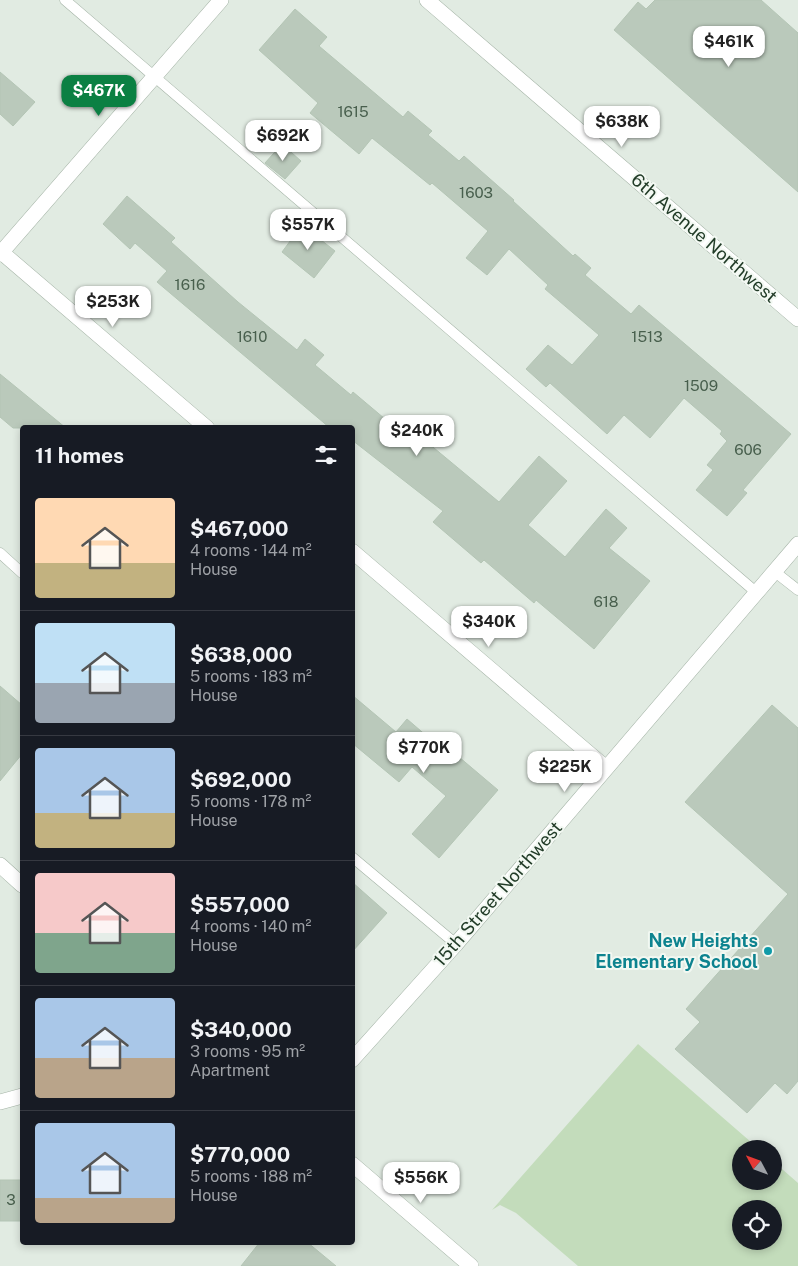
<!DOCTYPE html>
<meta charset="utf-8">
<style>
:root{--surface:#171b24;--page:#20242c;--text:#f1f3f6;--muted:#9ea1a6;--line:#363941;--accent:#0b8043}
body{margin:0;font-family:"Public Sans",sans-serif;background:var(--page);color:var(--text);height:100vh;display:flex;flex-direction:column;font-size:19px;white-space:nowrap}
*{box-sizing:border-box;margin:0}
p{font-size:16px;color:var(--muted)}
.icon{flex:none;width:28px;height:28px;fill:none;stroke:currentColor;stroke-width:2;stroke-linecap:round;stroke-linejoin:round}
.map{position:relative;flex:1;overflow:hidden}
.sheet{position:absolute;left:20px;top:425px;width:335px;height:820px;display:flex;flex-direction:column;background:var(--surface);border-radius:5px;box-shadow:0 2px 8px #0003}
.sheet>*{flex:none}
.needle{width:32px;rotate:311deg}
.tools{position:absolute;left:732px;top:1140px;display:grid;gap:10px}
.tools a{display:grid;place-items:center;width:50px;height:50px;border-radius:50%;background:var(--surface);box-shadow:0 2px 8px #0003;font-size:25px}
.price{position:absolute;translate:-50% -42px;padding:0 11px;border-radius:10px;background:#fff;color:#222;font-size:16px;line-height:32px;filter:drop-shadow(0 1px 2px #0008)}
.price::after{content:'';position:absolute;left:50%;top:30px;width:15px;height:11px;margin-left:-8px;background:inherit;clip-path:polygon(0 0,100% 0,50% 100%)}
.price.current{background:var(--accent);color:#fff}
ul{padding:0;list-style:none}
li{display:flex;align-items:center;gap:15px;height:125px;padding:0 15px}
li+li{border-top:1px solid var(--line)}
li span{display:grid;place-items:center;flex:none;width:140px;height:100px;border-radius:5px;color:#555}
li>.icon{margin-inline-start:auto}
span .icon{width:60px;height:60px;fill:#fffc;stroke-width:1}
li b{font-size:21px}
h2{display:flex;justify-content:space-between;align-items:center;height:60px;padding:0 15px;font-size:21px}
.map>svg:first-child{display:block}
.green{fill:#c3dcbb;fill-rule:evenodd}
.building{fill:#bac9bb;stroke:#b4c5b5}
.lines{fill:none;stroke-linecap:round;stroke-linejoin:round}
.service-casing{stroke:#a4b3a6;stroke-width:11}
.minor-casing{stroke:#a4b3a6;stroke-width:16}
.tertiary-casing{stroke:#a4b3a6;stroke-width:16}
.service{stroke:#fff;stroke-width:10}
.minor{stroke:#fff;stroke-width:15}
.tertiary{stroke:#fff;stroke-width:15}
.culture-dot{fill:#0f9aa8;stroke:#f2f8f2;stroke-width:2}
.labels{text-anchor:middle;stroke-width:4;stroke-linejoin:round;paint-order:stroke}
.number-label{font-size:15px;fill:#485f4d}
.street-label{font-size:18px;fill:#223c28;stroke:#f2f8f2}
.culture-label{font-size:18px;font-weight:bold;fill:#0d838f;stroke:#f2f8f2;text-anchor:end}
</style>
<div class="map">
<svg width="798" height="1266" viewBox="0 0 798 1266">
<rect width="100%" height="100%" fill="#e1ebe2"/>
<path class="green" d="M 638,1044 L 759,1149 L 741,1149 L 741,1181 L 774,1181 L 774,1162 L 798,1183 L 798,1266 L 578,1266 L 516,1213 L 500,1205 L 492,1210 ZM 741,1209 L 774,1209 L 774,1241 L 741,1241 Z"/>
<path class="building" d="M 655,0 L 761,0 L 798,33 L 798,192 L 614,30 L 638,2 L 646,9 Z
M 295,9 L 327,37 L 319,46 L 403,117 L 408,111 L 432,131 L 428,135 L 459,161 L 464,156 L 514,200 L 513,201 L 573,256 L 575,254 L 591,268 L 585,275 L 631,314 L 639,305 L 791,434 L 743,490 L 747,493 L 727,516 L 696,490 L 713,470 L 707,465 L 727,441 L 720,434 L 722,431 L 684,398 L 650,438 L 624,415 L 607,434 L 550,383 L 546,387 L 526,369 L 548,345 L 572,365 L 599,335 L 545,289 L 548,285 L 509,249 L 487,275 L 466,258 L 488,231 L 432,183 L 430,185 L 372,138 L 359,154 L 310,113 L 318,103 L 259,50 Z
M 0,72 L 35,102 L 13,126 L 0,114 Z
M 282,144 L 301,161 L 285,179 L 265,163 Z
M 127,196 L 175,238 L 171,242 L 238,302 L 297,350 L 305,339 L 324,355 L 315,365 L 351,395 L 353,392 L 410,440 L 416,433 L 499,502 L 539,456 L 567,481 L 528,525 L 565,557 L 606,509 L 627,528 L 609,548 L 650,581 L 594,649 L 536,600 L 534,603 L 484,560 L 481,563 L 433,522 L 443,511 L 352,440 L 352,428 L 330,428 L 157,282 L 167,271 L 135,243 L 130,249 L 103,224 Z
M 302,225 L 335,251 L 314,278 L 282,252 Z
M 0,374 L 66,428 L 13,428 L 0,417 Z
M 0,686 L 22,705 L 22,754 L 0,781 Z
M 352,695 L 396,732 L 407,719 L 443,750 L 446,746 L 498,790 L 439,858 L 412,834 L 446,796 L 412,767 L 399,782 L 352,743 Z
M 772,705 L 798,728 L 798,1081 L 787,1094 L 775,1083 L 747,1113 L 675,1049 L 700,1022 L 686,1009 L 788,894 L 685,802 Z
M 352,882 L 387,913 L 352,952 Z
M 0,1180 L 22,1180 L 22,1221 L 0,1221 Z
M 260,1242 L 307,1242 L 336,1266 L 241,1266 Z"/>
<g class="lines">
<g class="service-casing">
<path id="service" d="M 65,0 L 757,593
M 0,553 L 22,573
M 775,572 L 798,590
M 352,857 L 456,944"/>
</g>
<g class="minor-casing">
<path id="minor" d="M 427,0 L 798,319
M 0,251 L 207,428
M 352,551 L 606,768
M 0,865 L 22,885
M 352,1060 L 456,944 L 798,544
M 0,1102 L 22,1096
M 352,1164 L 471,1266"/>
</g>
<g class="tertiary-casing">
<path id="tertiary" d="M 0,254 L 221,0"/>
</g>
<use href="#service" class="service"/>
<use href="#minor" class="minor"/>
<use href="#tertiary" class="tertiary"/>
</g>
<circle class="culture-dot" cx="768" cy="951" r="5"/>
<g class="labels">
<g class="number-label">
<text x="353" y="117">1615</text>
<text x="476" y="198">1603</text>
<text x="190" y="290">1616</text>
<text x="252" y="342">1610</text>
<text x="647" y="342">1513</text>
<text x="701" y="391">1509</text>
<text x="748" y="455">606</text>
<text x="606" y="607">618</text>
<text x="11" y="1205">3</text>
</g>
<g class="street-label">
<text transform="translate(704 238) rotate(41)" y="6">6th Avenue Northwest</text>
<text transform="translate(498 894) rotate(-49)" y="6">15th Street Northwest</text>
</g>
<g class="culture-label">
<text x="758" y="947">New Heights<tspan x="758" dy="21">Elementary School</tspan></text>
</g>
</g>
</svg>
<div class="tools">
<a><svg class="needle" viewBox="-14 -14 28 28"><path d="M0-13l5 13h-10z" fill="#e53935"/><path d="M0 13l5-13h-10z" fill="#9ea1a6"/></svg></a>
<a><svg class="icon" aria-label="locate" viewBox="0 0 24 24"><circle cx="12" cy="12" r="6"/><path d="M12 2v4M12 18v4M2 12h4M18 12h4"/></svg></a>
</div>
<b class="price" style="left:729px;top:68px">$461K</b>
<b class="price current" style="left:99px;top:117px">$467K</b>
<b class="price" style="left:622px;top:148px">$638K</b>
<b class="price" style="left:283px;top:162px">$692K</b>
<b class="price" style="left:308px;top:251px">$557K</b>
<b class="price" style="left:113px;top:328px">$253K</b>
<b class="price" style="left:417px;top:457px">$240K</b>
<b class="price" style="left:489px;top:648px">$340K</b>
<b class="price" style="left:424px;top:774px">$770K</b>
<b class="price" style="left:565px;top:793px">$225K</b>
<b class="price" style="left:421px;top:1204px">$556K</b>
<section class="sheet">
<h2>11 homes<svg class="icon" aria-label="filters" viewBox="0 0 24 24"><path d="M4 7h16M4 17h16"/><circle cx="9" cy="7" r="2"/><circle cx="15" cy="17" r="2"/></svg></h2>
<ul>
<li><span style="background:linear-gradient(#ffd9b3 65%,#c2b280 0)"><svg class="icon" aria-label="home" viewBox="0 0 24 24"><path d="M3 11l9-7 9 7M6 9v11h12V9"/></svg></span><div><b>$467,000</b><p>4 rooms · 144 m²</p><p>House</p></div></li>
<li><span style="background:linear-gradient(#bfe0f5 60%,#9aa5b1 0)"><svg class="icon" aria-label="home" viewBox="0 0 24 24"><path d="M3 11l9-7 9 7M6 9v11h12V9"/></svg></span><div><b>$638,000</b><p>5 rooms · 183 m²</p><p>House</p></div></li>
<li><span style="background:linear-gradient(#a9c7e8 65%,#c2b280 0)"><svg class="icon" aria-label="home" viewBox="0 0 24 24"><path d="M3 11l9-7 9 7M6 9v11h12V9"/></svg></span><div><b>$692,000</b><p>5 rooms · 178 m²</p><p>House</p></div></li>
<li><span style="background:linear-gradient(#f6c9c9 60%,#7fa58c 0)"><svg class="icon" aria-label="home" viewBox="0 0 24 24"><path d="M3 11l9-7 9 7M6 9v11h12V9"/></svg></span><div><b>$557,000</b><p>4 rooms · 140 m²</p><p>House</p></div></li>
<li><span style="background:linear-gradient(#a9c7e8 60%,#b9a48a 0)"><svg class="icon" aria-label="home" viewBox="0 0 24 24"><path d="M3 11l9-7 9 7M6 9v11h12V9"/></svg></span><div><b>$340,000</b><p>3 rooms · 95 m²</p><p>Apartment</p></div></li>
<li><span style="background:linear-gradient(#a9c7e8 75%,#b9a48a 0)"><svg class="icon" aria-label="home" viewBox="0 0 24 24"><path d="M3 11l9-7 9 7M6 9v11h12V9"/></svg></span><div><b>$770,000</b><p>5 rooms · 188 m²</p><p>House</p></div></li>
</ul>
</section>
</div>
